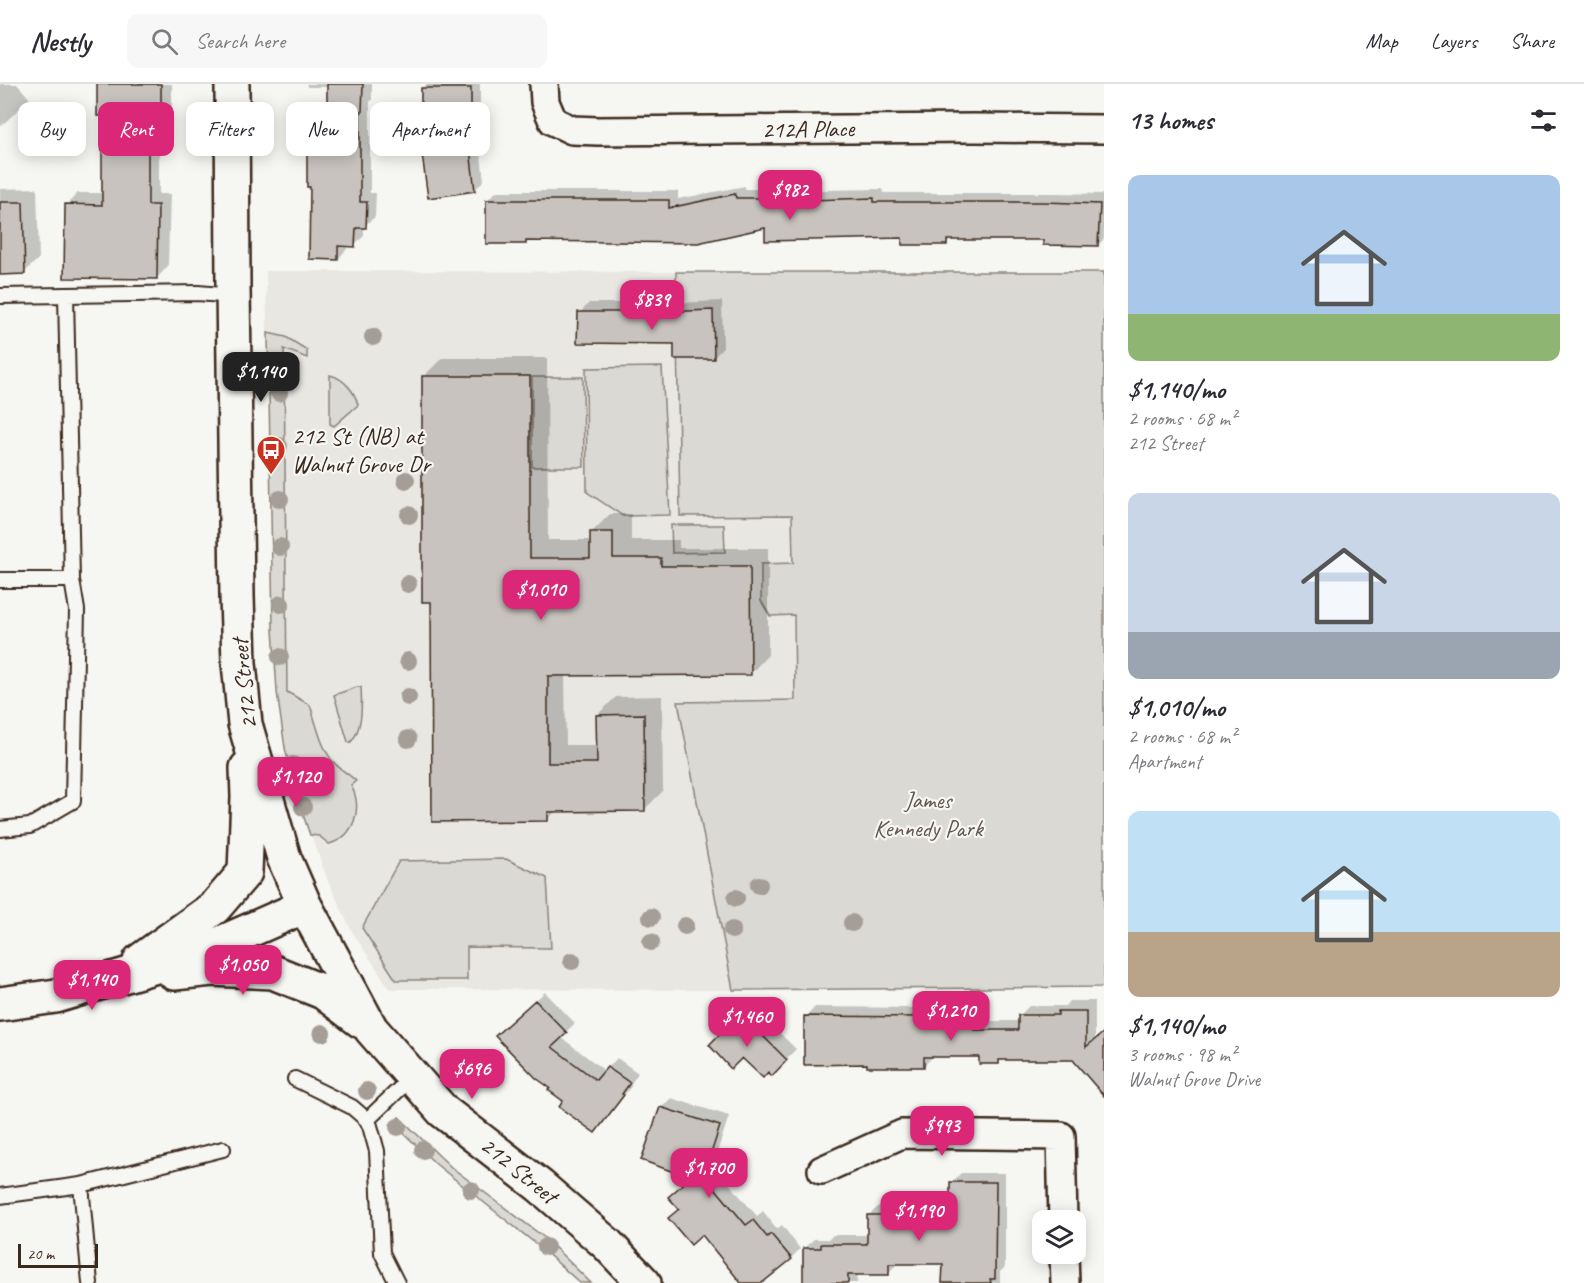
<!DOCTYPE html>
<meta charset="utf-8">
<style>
:root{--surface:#fff;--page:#f7f7f7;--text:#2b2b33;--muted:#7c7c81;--line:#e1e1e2;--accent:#db2777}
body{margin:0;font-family:Caveat,sans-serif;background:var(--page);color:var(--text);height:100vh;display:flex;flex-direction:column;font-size:22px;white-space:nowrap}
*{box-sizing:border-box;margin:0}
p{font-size:20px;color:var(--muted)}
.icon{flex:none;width:33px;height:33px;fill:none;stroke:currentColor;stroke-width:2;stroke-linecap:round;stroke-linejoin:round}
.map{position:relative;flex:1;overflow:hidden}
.sheet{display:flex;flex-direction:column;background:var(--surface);width:480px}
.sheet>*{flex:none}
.hud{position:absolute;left:18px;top:18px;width:570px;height:54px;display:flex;gap:12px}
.buttons{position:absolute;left:1032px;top:1126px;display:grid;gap:12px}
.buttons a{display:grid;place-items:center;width:54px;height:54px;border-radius:12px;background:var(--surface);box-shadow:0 3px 15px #0003;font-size:30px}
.scale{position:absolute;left:18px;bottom:15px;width:80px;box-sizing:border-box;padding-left:6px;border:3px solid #3b2a1e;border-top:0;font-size:16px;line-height:21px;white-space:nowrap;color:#3b2a1e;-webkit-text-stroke:4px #f6f6f2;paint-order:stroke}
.price{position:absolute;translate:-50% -51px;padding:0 14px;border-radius:12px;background:var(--accent);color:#fff;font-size:20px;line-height:39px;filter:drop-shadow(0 2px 3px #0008)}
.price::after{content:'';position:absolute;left:50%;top:36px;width:18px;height:14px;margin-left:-9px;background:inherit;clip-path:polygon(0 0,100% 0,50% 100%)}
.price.active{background:#222;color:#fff}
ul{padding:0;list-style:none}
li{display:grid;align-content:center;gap:12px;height:318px;padding:0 24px}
li span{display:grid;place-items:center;height:186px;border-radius:12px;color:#555}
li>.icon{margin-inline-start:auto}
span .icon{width:108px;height:108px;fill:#fffc;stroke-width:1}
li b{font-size:26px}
h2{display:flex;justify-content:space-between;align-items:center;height:72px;padding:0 24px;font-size:26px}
.tag{padding:0 21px;border-radius:12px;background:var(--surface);box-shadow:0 3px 15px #0003;font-size:21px;line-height:54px}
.tag.active{background:var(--accent);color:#fff}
header{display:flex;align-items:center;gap:36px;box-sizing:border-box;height:84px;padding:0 30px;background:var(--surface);border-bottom:2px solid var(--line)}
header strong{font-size:28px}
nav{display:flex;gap:33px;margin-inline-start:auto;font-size:21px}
.search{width:420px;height:54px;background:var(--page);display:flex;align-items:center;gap:15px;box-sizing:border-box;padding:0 21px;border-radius:12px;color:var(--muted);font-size:22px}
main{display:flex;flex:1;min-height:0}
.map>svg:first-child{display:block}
.built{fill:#e8e7e2}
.green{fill:#dad9d3;stroke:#8a8278;stroke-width:1.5}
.shadow{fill:#0003}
.building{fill:#c8c3be;stroke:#3b2a1e;stroke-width:1.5}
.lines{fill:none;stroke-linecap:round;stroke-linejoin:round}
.service-casing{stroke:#3b2a1e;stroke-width:18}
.minor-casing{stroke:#3b2a1e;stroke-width:32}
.tertiary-casing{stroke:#3b2a1e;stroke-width:38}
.service{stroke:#f6f6f2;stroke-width:14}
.minor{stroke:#f6f6f2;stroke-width:27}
.tertiary{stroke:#f6f6f2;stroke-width:33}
.tree{fill:#a59e96}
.labels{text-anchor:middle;stroke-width:4.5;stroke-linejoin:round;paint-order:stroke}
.street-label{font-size:24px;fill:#3b2a1e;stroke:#f6f6f2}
.poi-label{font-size:24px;fill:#3b2a1e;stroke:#f6f6f2;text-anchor:start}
.park-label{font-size:24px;fill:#63564b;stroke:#f6f6f2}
</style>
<header>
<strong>Nestly</strong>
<div class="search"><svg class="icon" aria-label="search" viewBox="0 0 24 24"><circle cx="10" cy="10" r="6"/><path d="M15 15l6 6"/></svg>Search here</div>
<nav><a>Map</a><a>Layers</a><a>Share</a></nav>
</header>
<main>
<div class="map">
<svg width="1104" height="1199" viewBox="0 0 1104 1199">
<rect width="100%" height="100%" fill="#f6f6f2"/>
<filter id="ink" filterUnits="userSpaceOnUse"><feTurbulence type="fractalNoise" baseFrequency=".0167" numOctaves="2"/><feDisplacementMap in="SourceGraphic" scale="12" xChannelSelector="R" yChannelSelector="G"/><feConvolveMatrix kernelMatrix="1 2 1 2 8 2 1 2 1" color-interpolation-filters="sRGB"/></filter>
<g filter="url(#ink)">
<path class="built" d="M 266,187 L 676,188 L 680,432 L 792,431 L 795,616 L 678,619 L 733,906 L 390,905 L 351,846 L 328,797 L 295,707 L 285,664 L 277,608 L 273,545 Z"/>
<path class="green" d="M 676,188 L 1104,188 L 1104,903 L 733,906 L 678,618 L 795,616 L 794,531 L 770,532 L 761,517 L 761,480 L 793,479 L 792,431 L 680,432 Z
M 268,249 L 286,253 L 307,266 L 307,274 L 284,265 L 287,608 L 310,621 C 316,638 320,660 331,675 C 337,684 348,689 356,697 L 351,701 C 363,724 355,753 329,760 L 319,752 L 310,751 L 295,707 L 285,664 L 277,608 L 273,545 Z
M 662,283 L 670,431 L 623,432 L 587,408 L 586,284 Z
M 330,291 C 343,294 355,307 358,321 L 334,342 L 330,340 Z
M 532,293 L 583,293 L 584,383 L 532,383 Z
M 671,441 L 724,441 L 725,468 L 672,469 Z
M 357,603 L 361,603 C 362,621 363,646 350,659 L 348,658 L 334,611 Z
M 506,775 L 547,794 L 551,864 L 467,863 L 467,896 L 396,896 L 362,844 L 399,777 Z
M 399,1033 L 451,1083 L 545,1154 L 591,1199 L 580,1199 L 541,1164 L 437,1081 L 393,1039 Z"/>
<path class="shadow" d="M 0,0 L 17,0 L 30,15 L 0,43 Z
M 99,0 L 172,0 L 172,54 L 159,66 L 159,110 L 170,110 L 168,182 L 157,194 L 66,121 L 78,109 L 103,109 L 103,30 Z
M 307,0 L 372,0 L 372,16 L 370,18 L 370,109 L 376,109 L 375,133 L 364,142 L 364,152 L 354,161 L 347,161 L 347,165 L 338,175 L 312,102 L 308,47 L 318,37 L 328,37 L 328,3 L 307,3 Z
M 427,0 L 480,0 L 480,63 L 484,96 L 475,106 L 423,71 L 432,63 L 432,26 L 422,5 Z
M 745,102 L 745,105 L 819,105 L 819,106 L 883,105 L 884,109 L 1054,109 L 1104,110 L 1104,155 L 1098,161 L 1044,154 L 952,154 L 947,160 L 903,152 L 767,142 L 528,156 L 525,158 L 487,116 L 497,107 L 678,107 L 678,115 Z
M 37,104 L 39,174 L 24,189 L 0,189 L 0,105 Z
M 722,217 L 723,264 L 714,273 L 675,259 L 580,229 L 589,219 L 674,219 Z
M 442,274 L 547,274 L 548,456 L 591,456 L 591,449 L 610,430 L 631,430 L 631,456 L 679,456 L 679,464 L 768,464 L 768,571 L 750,590 L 565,590 L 566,661 L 598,661 L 597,631 L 616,613 L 662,612 L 663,707 L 644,726 L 556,727 L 547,736 L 433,517 L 424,292 Z
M 545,908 L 575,939 L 561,953 L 605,987 L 617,974 L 638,989 L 630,1001 L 632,1001 L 604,1038 L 595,1047 L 552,1004 L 506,942 Z
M 1069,917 L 1095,917 L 1095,956 L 1104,949 L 1104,1009 L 1074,975 L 1002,975 L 998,978 L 980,972 L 933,972 L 924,982 L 806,933 L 815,923 L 934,924 L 934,926 L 985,926 L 985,937 L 1020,937 L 1019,932 L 1029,922 L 1065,922 Z
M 751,921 L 796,965 L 772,990 L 742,972 L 711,961 Z
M 671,1014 L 729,1032 L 713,1081 L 757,1132 L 763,1127 L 777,1145 L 782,1141 L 800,1165 L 791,1174 L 760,1199 L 743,1199 L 680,1124 L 692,1093 L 661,1024 Z
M 961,1089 L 1005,1089 L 1005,1183 L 1000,1188 L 1000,1199 L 944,1199 L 944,1178 L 898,1179 L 888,1189 L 858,1189 L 857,1199 L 805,1199 L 804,1164 L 814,1155 L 829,1155 L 833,1151 L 869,1151 L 869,1131 L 879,1122 L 899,1122 L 903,1118 L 951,1118 L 951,1099 Z"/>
<path class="building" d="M 97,0 L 161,0 L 161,68 L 148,68 L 148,121 L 158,121 L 157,195 L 64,194 L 65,120 L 102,121 L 102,32 L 97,32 Z
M 327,0 L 363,0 L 362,28 L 360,28 L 360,118 L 367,118 L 366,144 L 356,144 L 355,163 L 338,162 L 338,176 L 309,175 L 310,103 L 307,103 L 307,46 L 327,46 Z
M 421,4 L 471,4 L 471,74 L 475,107 L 428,114 L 422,70 L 430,69 L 430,28 L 421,28 Z
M 735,110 L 736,114 L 809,114 L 809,116 L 874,114 L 874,118 L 1044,118 L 1100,120 L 1098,162 L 1043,161 L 1043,156 L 947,156 L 947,161 L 902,161 L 902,154 L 765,157 L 765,144 L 698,159 L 526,157 L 526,160 L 486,160 L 486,116 L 669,116 L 669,124 Z
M 0,118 L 23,118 L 25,190 L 0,191 Z
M 713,226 L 714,275 L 674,275 L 674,260 L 577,259 L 578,228 L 663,228 Z
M 422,292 L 530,292 L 530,474 L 590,474 L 590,448 L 613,448 L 613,474 L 661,474 L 661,482 L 750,482 L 751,591 L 548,592 L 548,679 L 597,679 L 596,631 L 644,630 L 645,727 L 548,728 L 548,737 L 432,738 L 431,518 L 422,518 Z
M 535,916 L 567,949 L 552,963 L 596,996 L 607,983 L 630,999 L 622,1010 L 624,1011 L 595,1049 L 559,1023 L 563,1017 L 548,1006 L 550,1004 L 536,994 L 495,952 Z
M 1058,927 L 1086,927 L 1086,963 L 1104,948 L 1104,1012 L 1073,976 L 999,976 L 999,980 L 979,980 L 979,973 L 924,973 L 924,983 L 867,983 L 867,980 L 804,981 L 804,932 L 925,933 L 925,935 L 975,935 L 975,946 L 1018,946 L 1018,931 L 1058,931 Z
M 740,929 L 787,976 L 772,992 L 768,988 L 763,994 L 742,974 L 731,985 L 709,961 Z
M 660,1023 L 720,1042 L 704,1091 L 746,1141 L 753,1136 L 767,1153 L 771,1150 L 792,1175 L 762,1199 L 741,1199 L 702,1151 L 691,1161 L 668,1134 L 679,1125 L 668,1113 L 690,1094 L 641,1076 Z
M 950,1098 L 996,1098 L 995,1195 L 990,1195 L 991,1199 L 942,1199 L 943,1180 L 889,1180 L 889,1191 L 848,1191 L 848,1199 L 803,1199 L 803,1164 L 821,1164 L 821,1160 L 867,1160 L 867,1131 L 892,1131 L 892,1127 L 950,1127 Z"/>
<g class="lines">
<g class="service-casing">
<path id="service" d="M 66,211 L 198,209 L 234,212
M 0,212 L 66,211 L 72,496 L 77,526 L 73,717 L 30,742 L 0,745
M 0,496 L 72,496
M 295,995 L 352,1023 L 367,1036 L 370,1042 L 377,1067 L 382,1169 L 397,1199
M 367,1036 L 412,993
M 81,1101 L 90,1199
M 0,1112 L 81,1101 L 223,1065"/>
</g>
<g class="minor-casing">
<path id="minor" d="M 544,0 L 545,18 L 553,37 L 572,46 L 598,47 L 974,44 L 1104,45
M 822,1086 L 902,1050 L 1061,1052 L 1063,1137
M 1064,1170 L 1065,1199"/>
</g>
<g class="tertiary-casing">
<path id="tertiary" d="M 232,0 L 233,203 L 237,512 L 239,579 L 245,640 L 284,774 L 305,822 L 371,945 L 443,1027 L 540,1102 L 607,1160 L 644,1199
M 140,877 L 215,823 L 245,788 L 248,713 L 247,684
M 174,889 L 212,885 L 273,888 L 323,908 L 361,937
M 0,920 L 56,912 L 196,870 L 305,822"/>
</g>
<use href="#service" class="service"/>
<use href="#minor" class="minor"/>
<use href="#tertiary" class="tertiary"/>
</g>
<g class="tree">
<circle cx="373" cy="253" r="9"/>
<circle cx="279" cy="309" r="9"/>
<circle cx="279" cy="362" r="9"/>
<circle cx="406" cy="396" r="9"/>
<circle cx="280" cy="415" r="9"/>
<circle cx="409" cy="431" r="9"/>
<circle cx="280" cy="463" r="9"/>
<circle cx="408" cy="500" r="9"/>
<circle cx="281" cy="520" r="9"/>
<circle cx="280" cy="573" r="9"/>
<circle cx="408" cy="577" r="9"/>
<circle cx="408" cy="613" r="9"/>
<circle cx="408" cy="655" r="9"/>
<circle cx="293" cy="681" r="9"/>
<circle cx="303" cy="723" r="9"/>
<circle cx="759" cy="801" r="9"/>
<circle cx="736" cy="814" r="9"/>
<circle cx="651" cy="833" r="9"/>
<circle cx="852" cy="839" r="9"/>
<circle cx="685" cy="842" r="9"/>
<circle cx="732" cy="846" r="9"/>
<circle cx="651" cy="858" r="9"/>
<circle cx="572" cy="877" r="9"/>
<circle cx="322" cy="949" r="9"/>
<circle cx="367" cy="1007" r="9"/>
<circle cx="398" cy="1043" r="9"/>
<circle cx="423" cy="1066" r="9"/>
<circle cx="471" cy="1106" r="9"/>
<circle cx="546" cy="1163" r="9"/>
</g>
</g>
<defs>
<g id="bus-pin" transform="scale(1.5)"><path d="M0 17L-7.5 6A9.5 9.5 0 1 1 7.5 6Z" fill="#c8321e" stroke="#f6f6f2"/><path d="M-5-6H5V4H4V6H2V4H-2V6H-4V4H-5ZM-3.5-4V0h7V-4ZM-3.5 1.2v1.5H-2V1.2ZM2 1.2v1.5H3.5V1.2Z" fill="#fff"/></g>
</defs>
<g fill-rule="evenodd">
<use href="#bus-pin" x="271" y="366"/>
</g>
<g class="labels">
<g class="street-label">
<text transform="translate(808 45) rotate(-1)" y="8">212A Place</text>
<text transform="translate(244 600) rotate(-96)" y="8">212 Street</text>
<text transform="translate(519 1086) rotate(39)" y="8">212 Street</text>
</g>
<g class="poi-label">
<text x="292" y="360">212 St (NB) at<tspan x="292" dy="28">Walnut Grove Dr</tspan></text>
</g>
<g class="park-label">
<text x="928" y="724">James<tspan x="928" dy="28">Kennedy Park</tspan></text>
</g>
</g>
</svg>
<div class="buttons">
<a><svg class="icon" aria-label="layers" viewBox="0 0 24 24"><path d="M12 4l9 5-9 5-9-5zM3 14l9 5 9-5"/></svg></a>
</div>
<div class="scale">20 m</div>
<b class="price" style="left:790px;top:137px">$982</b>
<b class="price" style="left:652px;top:247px">$839</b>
<b class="price active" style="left:261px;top:319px">$1,140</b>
<b class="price" style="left:541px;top:537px">$1,010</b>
<b class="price" style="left:296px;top:724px">$1,120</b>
<b class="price" style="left:243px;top:912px">$1,050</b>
<b class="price" style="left:92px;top:927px">$1,140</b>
<b class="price" style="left:951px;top:958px">$1,210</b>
<b class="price" style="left:747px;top:964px">$1,460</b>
<b class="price" style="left:472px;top:1016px">$696</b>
<b class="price" style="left:942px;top:1073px">$993</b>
<b class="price" style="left:709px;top:1115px">$1,700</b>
<b class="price" style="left:919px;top:1158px">$1,190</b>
<div class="hud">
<a class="tag">Buy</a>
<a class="tag active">Rent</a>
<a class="tag">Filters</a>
<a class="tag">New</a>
<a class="tag">Apartment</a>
</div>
</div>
<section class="sheet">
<h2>13 homes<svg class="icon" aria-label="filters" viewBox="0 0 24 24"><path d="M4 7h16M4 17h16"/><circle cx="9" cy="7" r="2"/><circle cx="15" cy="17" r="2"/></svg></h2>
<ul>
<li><span style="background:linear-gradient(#a9c7e8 75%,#8fb573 0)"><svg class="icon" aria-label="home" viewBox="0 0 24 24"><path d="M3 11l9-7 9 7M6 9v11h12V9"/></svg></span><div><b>$1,140/mo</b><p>2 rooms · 68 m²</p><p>212 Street</p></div></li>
<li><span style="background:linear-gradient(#c9d6e8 75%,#9aa5b1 0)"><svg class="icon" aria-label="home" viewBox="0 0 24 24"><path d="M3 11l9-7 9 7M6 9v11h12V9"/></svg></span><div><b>$1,010/mo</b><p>2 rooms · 68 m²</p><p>Apartment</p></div></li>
<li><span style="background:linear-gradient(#bfe0f5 65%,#b9a48a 0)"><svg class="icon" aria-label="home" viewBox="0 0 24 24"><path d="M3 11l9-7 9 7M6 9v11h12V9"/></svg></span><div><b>$1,140/mo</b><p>3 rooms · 98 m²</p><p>Walnut Grove Drive</p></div></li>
</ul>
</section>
</main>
